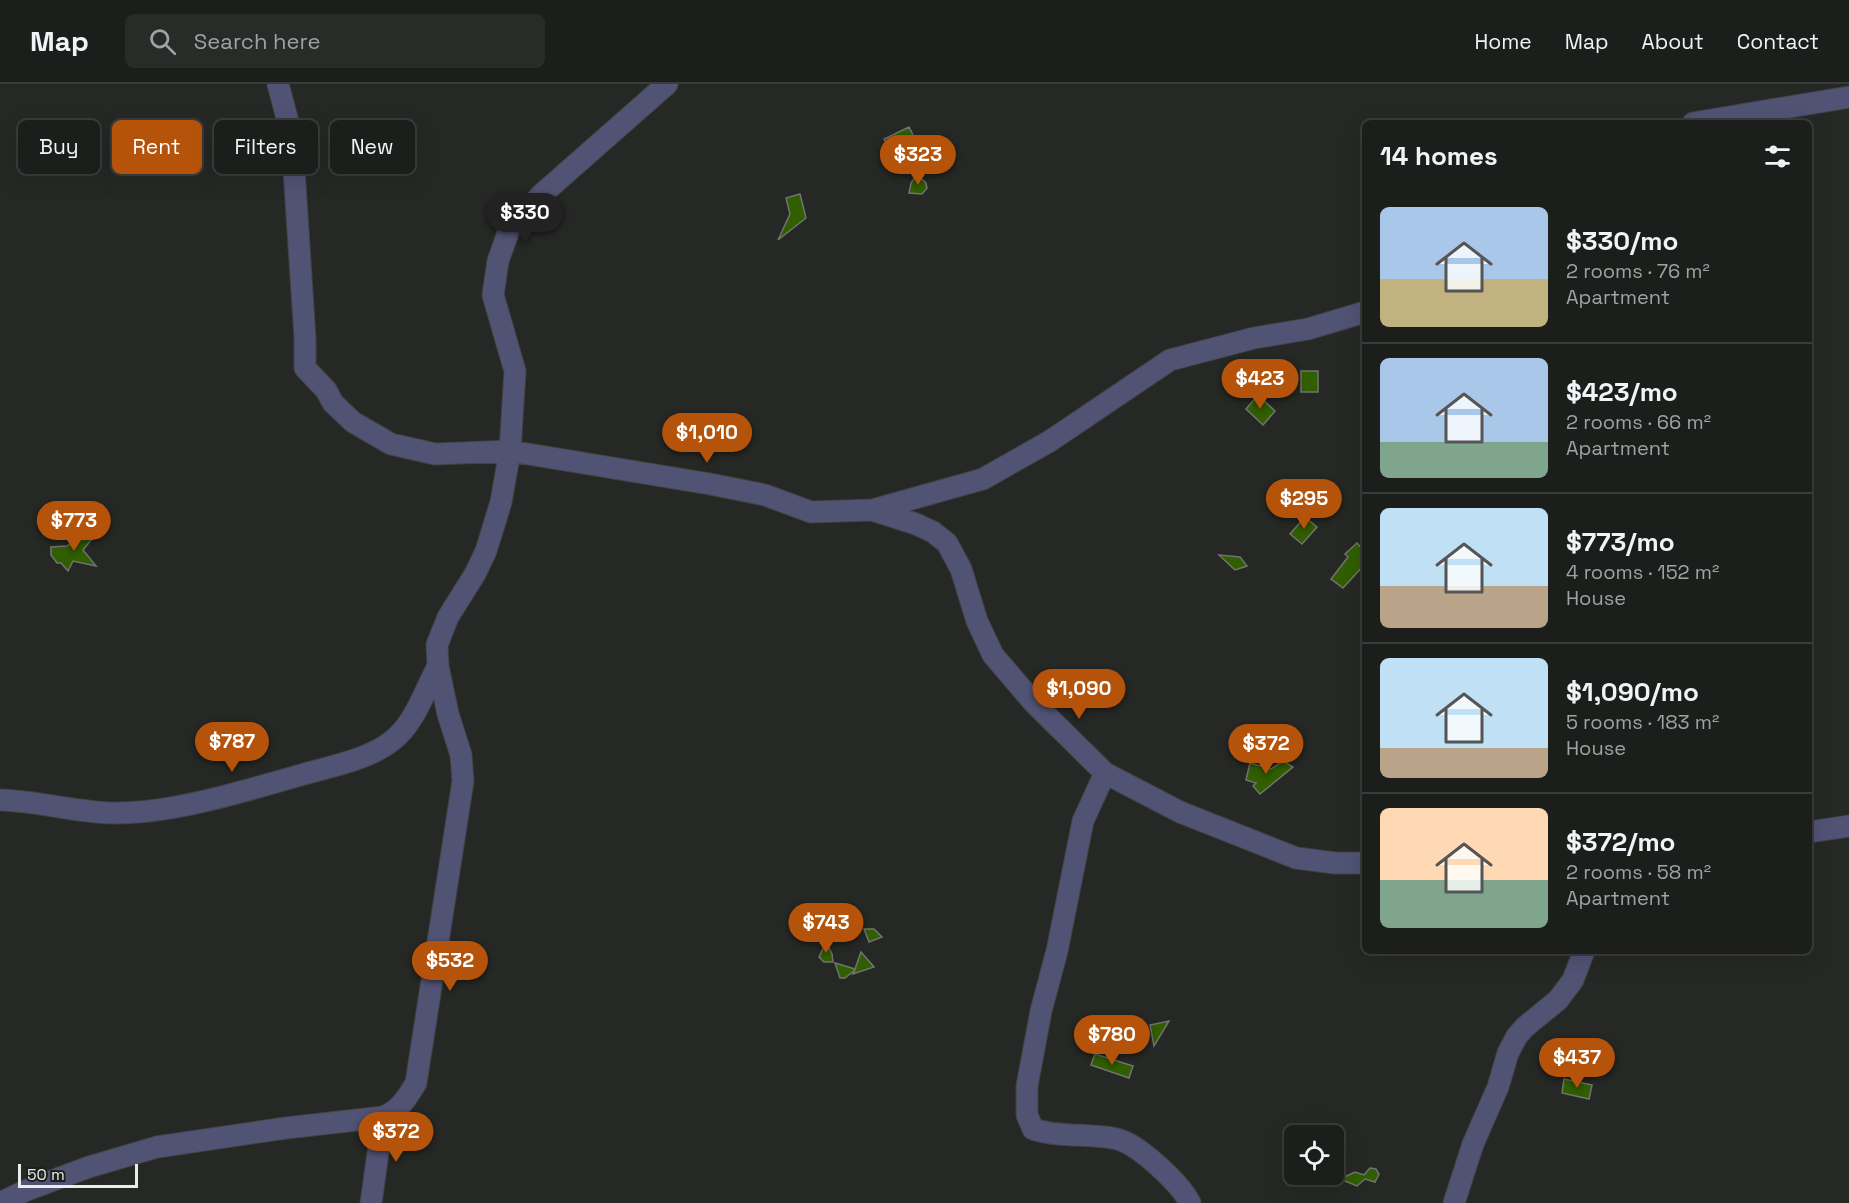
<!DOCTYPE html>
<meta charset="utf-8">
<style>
:root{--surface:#1c1e1c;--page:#292b29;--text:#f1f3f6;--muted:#a0a2a3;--line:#3a3c3b;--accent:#b45309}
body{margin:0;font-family:"Space Grotesk",sans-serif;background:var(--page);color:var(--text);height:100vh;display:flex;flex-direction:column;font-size:22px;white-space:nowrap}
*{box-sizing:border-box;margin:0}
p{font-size:20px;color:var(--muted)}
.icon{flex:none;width:33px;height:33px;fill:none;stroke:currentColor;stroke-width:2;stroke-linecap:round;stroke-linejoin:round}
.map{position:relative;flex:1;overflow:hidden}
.drawer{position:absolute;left:1362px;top:36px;width:450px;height:834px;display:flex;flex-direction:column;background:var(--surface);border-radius:9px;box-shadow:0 6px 24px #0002,0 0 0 2px var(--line)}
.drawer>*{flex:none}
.top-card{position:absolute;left:18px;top:36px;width:570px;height:54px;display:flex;gap:12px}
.buttons{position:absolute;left:1284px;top:1041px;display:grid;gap:12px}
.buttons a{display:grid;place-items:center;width:60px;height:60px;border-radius:9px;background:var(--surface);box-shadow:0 6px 24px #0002,0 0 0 2px var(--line);font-size:30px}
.scale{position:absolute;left:18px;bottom:15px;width:120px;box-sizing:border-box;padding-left:6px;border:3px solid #ebecea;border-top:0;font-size:16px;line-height:21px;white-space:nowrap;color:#ebecea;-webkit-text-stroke:4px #1d1f1c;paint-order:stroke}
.price{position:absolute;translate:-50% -51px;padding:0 14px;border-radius:21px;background:var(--accent);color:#fff;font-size:20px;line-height:39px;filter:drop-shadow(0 2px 3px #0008)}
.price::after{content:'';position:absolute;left:50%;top:36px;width:18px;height:14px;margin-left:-9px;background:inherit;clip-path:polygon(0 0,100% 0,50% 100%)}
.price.on{background:#222;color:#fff}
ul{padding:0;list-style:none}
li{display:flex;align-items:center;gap:18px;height:150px;padding:0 18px}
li+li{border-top:2px solid var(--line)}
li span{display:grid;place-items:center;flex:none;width:168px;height:120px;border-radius:9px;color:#555}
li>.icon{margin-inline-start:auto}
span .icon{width:72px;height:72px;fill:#fffc;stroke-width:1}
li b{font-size:26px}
h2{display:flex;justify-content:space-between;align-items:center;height:72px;padding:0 18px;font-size:26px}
.tag{padding:0 21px;border-radius:9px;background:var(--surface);box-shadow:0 6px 24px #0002,0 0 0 2px var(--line);font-size:21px;line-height:54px}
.tag.on{background:var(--accent);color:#fff}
header{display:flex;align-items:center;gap:36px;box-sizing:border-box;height:84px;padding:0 30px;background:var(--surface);border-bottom:2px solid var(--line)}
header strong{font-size:28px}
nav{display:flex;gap:33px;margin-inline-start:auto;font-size:21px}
.search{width:420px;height:54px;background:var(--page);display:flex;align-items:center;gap:15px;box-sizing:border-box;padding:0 21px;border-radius:9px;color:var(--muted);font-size:22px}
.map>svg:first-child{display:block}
.building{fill:#305e01;stroke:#717370;stroke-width:1.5}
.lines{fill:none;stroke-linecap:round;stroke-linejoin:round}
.minor-casing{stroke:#424341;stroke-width:23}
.minor{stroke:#515375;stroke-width:21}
</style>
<header>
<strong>Map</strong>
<div class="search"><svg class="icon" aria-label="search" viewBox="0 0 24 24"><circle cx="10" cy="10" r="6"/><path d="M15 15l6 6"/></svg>Search here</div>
<nav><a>Home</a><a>Map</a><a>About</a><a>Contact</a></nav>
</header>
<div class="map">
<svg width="1849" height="1119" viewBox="0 0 1849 1119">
<rect width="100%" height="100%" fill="#262825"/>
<path class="building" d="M 909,43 L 915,55 L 890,67 L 884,55 Z
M 917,90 L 926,99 L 927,104 L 922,110 L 909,109 L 911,99 Z
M 800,110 L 806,134 L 778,156 L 790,130 L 786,114 Z
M 1301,287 L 1318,287 L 1318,308 L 1301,308 Z
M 1258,311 L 1275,327 L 1263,341 L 1246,325 Z
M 1305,433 L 1317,443 L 1302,460 L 1290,450 Z
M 100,443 L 101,444 L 83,466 L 96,482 L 73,477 L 68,487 L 61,479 L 57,479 L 51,471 L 51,463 L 67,462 Z
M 1357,459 L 1365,468 L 1365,480 L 1343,504 L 1331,495 L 1348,473 L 1345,470 Z
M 1219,471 L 1240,473 L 1247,482 L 1235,486 Z
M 1283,677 L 1293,683 L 1260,710 L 1253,702 L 1256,699 L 1246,696 L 1250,679 L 1271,685 Z
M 864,845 L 874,845 L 882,853 L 869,858 Z
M 826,858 L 832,870 L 833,878 L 824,878 L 819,873 Z
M 861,868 L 874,883 L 853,890 L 855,886 L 845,894 L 840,894 L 835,879 L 855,885 Z
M 1111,936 L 1116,942 L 1115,947 L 1108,952 L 1111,965 L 1099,967 L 1097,953 L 1102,952 L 1103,939 Z
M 1169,937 L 1154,962 L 1150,941 Z
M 1095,970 L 1133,982 L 1129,994 L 1091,981 Z
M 1564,995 L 1592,1001 L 1589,1015 L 1562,1009 Z
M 1370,1084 L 1376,1085 L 1379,1090 L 1375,1098 L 1365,1095 L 1357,1102 L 1340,1095 L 1355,1088 L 1364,1091 Z"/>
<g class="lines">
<g class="minor-casing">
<path id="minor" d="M 278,0 L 288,38 L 293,70 L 305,254 L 305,284 L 326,306 L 333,319 L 353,338 L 391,360 L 435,370 L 510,367 L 710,400 L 765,411 L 811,428 L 872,426 L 983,395 L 1050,357 L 1170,276 L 1254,254 L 1308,245 L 1365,228
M 1693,39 L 1849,13
M 872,426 L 916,440 L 933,448 L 947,459 L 961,485 L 977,537 L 993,571 L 1034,619 L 1105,689 L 1180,728 L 1296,774 L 1335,779 L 1365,779
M 1105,689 L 1083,737 L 1057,867 L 1041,927 L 1027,1002 L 1027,1031 L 1033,1045 C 1060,1054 1089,1049 1117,1055 C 1138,1060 1180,1099 1190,1119
M 0,716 C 40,717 78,729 117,729 C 175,729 248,706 304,690 C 333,682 370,675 393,656 C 415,639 425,606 438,582
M 1809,748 L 1849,742
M 0,1119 L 27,1106 L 89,1083 L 157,1063 L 286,1044 L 383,1033 C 400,1026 407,1014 416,999 L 463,697 L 461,671 L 448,630 L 438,582 L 437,561 L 448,533 L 475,490 L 486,467 L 501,418 L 510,367 L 515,287 L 493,211 L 498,177 L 509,146 L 541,111 L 667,0
M 371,1119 L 383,1033
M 1454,1119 L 1473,1060 L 1498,1003 L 1508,969 L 1517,952 L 1525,943 L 1558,916 L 1573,896 L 1584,867"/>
</g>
<use href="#minor" class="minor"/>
</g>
</svg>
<div class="buttons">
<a><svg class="icon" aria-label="locate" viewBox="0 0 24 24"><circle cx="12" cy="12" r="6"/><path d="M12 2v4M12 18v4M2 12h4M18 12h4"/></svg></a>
</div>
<div class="scale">50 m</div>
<b class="price" style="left:918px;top:102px">$323</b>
<b class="price on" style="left:525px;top:160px">$330</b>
<b class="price" style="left:1260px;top:326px">$423</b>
<b class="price" style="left:707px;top:380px">$1,010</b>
<b class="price" style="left:1304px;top:446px">$295</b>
<b class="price" style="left:74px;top:468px">$773</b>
<b class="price" style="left:1079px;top:636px">$1,090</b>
<b class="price" style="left:232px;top:689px">$787</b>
<b class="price" style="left:1266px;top:691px">$372</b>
<b class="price" style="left:826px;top:870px">$743</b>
<b class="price" style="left:450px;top:908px">$532</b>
<b class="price" style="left:1112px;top:982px">$780</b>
<b class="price" style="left:1577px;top:1005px">$437</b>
<b class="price" style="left:396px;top:1079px">$372</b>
<div class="top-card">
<a class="tag">Buy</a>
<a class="tag on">Rent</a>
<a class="tag">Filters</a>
<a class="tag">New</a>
</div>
<section class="drawer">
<h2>14 homes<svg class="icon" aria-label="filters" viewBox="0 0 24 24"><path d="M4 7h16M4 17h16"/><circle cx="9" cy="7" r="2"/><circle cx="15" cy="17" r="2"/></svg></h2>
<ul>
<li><span style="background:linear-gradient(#a9c7e8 60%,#c2b280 0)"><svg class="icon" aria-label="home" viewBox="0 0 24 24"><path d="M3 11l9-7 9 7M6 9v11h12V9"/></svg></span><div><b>$330/mo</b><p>2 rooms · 76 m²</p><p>Apartment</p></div></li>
<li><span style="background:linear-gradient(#a9c7e8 70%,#7fa58c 0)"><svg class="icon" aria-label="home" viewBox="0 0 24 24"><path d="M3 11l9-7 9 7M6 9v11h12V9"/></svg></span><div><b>$423/mo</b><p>2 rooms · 66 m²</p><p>Apartment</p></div></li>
<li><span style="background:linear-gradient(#bfe0f5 65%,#b9a48a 0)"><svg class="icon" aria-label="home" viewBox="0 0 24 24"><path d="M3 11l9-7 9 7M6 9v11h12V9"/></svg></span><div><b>$773/mo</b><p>4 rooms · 152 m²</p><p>House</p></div></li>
<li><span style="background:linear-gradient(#bfe0f5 75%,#b9a48a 0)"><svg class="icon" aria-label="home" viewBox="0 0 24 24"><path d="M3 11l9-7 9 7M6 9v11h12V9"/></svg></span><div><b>$1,090/mo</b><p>5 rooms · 183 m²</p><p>House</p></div></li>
<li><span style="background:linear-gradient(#ffd9b3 60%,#7fa58c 0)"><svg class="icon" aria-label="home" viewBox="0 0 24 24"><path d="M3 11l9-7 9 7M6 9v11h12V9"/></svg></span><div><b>$372/mo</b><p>2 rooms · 58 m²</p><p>Apartment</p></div></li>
</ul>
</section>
</div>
